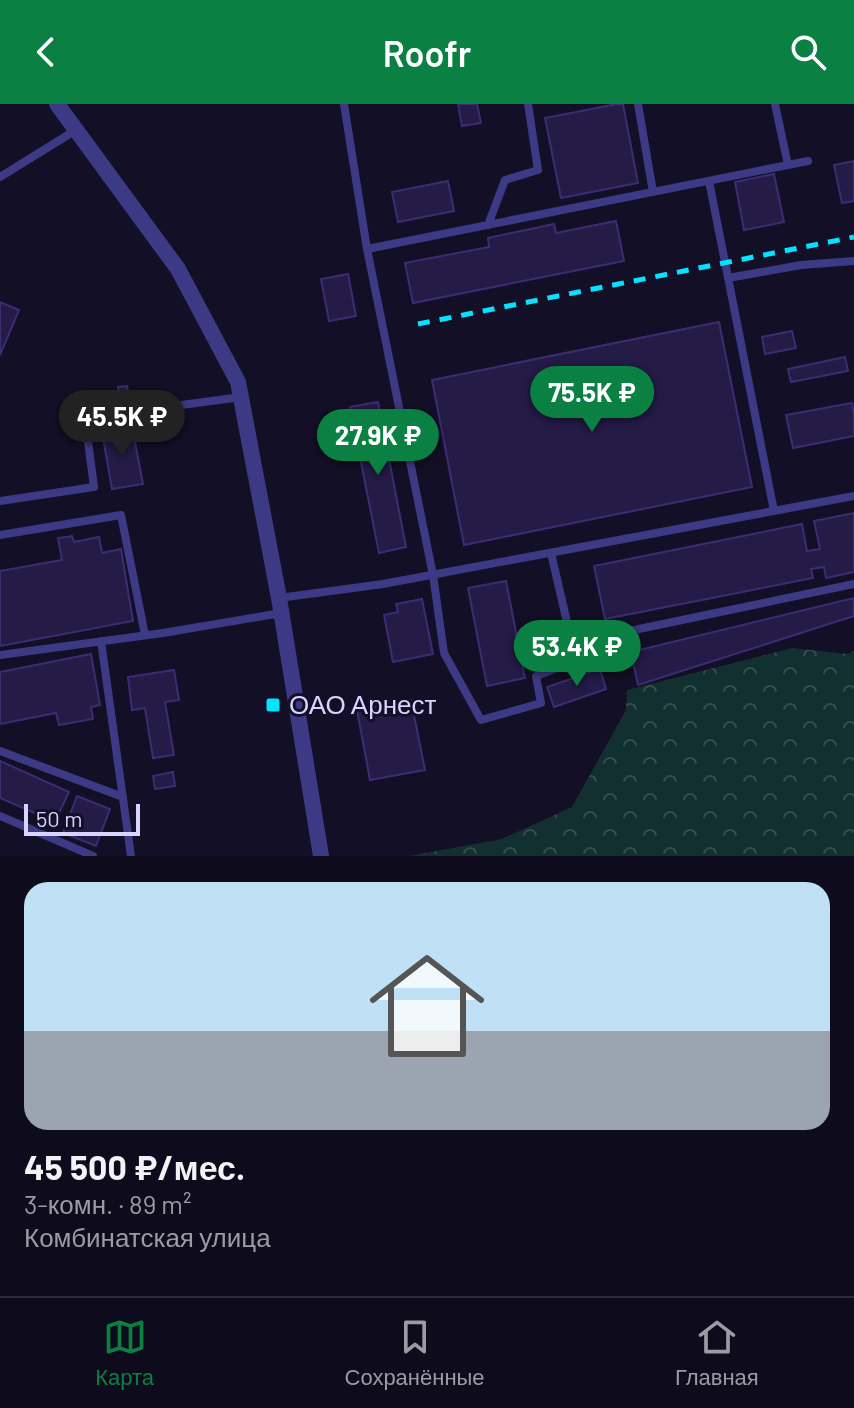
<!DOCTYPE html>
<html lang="ru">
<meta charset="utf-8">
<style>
:root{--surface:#0e0b1c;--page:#1c1929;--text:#f1f3f6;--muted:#9b9ba3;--line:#2e2b3b;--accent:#0b8043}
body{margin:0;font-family:Barlow,sans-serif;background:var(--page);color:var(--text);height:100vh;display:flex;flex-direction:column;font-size:30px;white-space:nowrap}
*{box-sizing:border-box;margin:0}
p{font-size:26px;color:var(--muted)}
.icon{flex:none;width:44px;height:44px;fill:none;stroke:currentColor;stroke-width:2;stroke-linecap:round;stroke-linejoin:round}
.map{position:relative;height:752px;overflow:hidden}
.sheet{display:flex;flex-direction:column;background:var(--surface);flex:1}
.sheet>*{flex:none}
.scale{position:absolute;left:24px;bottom:20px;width:116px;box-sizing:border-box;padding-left:8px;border:4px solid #d9d4ff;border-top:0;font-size:22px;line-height:28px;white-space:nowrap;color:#d9d4ff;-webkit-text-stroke:6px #130f26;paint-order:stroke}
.price{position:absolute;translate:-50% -68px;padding:0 18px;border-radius:28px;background:var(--accent);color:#fff;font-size:26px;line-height:52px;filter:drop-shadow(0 2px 4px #0008)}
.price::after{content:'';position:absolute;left:50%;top:48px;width:24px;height:18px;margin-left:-12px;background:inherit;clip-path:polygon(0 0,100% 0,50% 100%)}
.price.on{background:#222;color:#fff}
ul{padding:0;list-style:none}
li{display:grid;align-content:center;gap:16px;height:424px;padding:0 24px}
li+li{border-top:2px solid var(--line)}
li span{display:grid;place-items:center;height:248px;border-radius:24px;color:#555}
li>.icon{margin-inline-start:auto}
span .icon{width:144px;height:144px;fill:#fffc;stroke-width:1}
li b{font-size:34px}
header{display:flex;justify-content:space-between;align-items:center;height:104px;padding:0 24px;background:var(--accent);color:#fff;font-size:36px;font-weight:600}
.tab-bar{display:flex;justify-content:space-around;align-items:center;height:112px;border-top:2px solid var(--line);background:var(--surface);font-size:22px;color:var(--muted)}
.tab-bar a{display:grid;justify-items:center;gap:4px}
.tab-bar .on{color:var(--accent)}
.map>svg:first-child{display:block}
.forest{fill:url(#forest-crowns)}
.building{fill:#241b47;stroke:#3b2d73;stroke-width:2}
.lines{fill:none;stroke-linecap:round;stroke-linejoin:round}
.lane{stroke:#3d3a85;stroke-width:8}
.street{stroke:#3d3a85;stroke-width:16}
.rail{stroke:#00e5ff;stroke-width:5;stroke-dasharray:12 10;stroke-linecap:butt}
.poi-dot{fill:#00e5ff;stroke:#130f26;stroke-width:3}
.labels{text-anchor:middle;stroke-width:6;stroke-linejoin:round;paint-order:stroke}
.poi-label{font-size:26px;fill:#d9d4ff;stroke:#130f26;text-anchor:start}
</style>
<header><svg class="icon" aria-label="back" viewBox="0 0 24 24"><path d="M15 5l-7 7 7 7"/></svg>Roofr<svg class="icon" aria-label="search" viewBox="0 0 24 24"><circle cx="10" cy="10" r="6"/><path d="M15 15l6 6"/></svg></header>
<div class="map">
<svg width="854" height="752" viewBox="0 0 854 752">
<defs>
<pattern id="forest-crowns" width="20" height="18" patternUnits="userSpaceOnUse" patternTransform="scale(2)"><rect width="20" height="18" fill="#12302f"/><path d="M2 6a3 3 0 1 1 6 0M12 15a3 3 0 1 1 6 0" fill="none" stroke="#344d4e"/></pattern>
</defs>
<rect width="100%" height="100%" fill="#130f26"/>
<path class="forest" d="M 792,544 L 848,550 L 854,547 L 854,752 L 409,752 L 502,735 L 572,703 L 626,606 L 627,586 Z"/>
<path class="building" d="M 458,0 L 477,0 L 481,19 L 462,22 Z
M 617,0 L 623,0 L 638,79 L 561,94 L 545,14 Z
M 854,57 L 854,97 L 842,99 L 834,61 Z
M 774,70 L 784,118 L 744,126 L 735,78 Z
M 448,77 L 454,107 L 398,118 L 392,88 Z
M 616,117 L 624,157 L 413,199 L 405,159 L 489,143 L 488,134 L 554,120 L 556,129 Z
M 348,170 L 356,212 L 329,217 L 321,175 Z
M 0,198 L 19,206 L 0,251 Z
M 719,218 L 752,383 L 464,441 L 432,276 Z
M 792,227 L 796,244 L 765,250 L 762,233 Z
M 845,253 L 848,267 L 791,278 L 788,265 Z
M 127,282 L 130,299 L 121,301 L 118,283 Z
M 378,298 L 406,443 L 379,449 L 350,303 Z
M 852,299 L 854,311 L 854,332 L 793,344 L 786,311 Z
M 132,322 L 143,380 L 112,385 L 102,328 Z
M 854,409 L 854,468 L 826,474 L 824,463 L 811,465 L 813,474 L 605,515 L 594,462 L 802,420 L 807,447 L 820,445 L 814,417 Z
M 72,432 L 74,438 L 99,433 L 102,449 L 121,445 L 133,517 L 0,542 L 0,467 L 62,456 L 58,434 Z
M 506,477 L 525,574 L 487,582 L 468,484 Z
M 854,494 L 854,512 L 638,581 L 631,548 Z
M 422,495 L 433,550 L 393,558 L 384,511 L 398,508 L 396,500 Z
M 91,550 L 100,601 L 91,603 L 93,615 L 59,621 L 56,609 L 0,620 L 0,568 Z
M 600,565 L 606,585 L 554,603 L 547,583 Z
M 174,566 L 179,596 L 165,598 L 174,651 L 153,654 L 145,604 L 132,606 L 128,573 Z
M 411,596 L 425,666 L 370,676 L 357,606 Z
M 0,657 L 69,688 L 55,718 L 0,694 Z
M 173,668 L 175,682 L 155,685 L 153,672 Z
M 77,692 L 110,705 L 96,742 L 63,729 Z"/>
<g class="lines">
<path class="lane" d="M 344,0 L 367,145 L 433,471 L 444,549 L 481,616 L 541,599 L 536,572 L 576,557 L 551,449
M 638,0 L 653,88
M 775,0 L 788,61
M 0,73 L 76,26
M 709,77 L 774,407
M 488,121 L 505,76 L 538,66 L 528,0
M 367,145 L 808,57
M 728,174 L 801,161 L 854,157
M 0,397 L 94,383 L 85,314 L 241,293
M 0,431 L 121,411 L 145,531
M 279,494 L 383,480 L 854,392
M 101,537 L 131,752
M 572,539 L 854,480
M 0,551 L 163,529 L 281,509
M 0,647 L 123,693
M 0,712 L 93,752"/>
<path class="street" d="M 57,0 L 178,165 L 238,278 L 279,494 L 321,752"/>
<path class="rail" d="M 418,220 L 854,133"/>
</g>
<rect class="poi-dot" x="265" y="593" width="16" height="16" rx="4"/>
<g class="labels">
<g class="poi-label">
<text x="289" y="610">ОАО Арнест</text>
</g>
</g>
</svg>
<div class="scale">50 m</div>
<b class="price" style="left:592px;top:330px">75.5K ₽</b>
<b class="price on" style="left:122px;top:354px">45.5K ₽</b>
<b class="price" style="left:378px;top:373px">27.9K ₽</b>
<b class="price" style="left:577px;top:584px">53.4K ₽</b>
</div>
<section class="sheet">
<ul>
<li><span style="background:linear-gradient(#bfe0f5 60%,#9aa5b1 0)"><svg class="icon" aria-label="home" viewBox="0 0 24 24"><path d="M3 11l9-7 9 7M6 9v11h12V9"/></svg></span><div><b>45 500 ₽/мес.</b><p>3-комн. · 89 m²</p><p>Комбинатская улица</p></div></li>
</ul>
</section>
<nav class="tab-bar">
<a class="on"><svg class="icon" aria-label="map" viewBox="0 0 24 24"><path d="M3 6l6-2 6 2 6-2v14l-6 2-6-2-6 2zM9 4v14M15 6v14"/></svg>Карта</a>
<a><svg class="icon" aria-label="saved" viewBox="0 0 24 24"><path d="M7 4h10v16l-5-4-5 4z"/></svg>Сохранённые</a>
<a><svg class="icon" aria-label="home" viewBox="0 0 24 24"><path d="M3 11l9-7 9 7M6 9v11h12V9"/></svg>Главная</a>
</nav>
